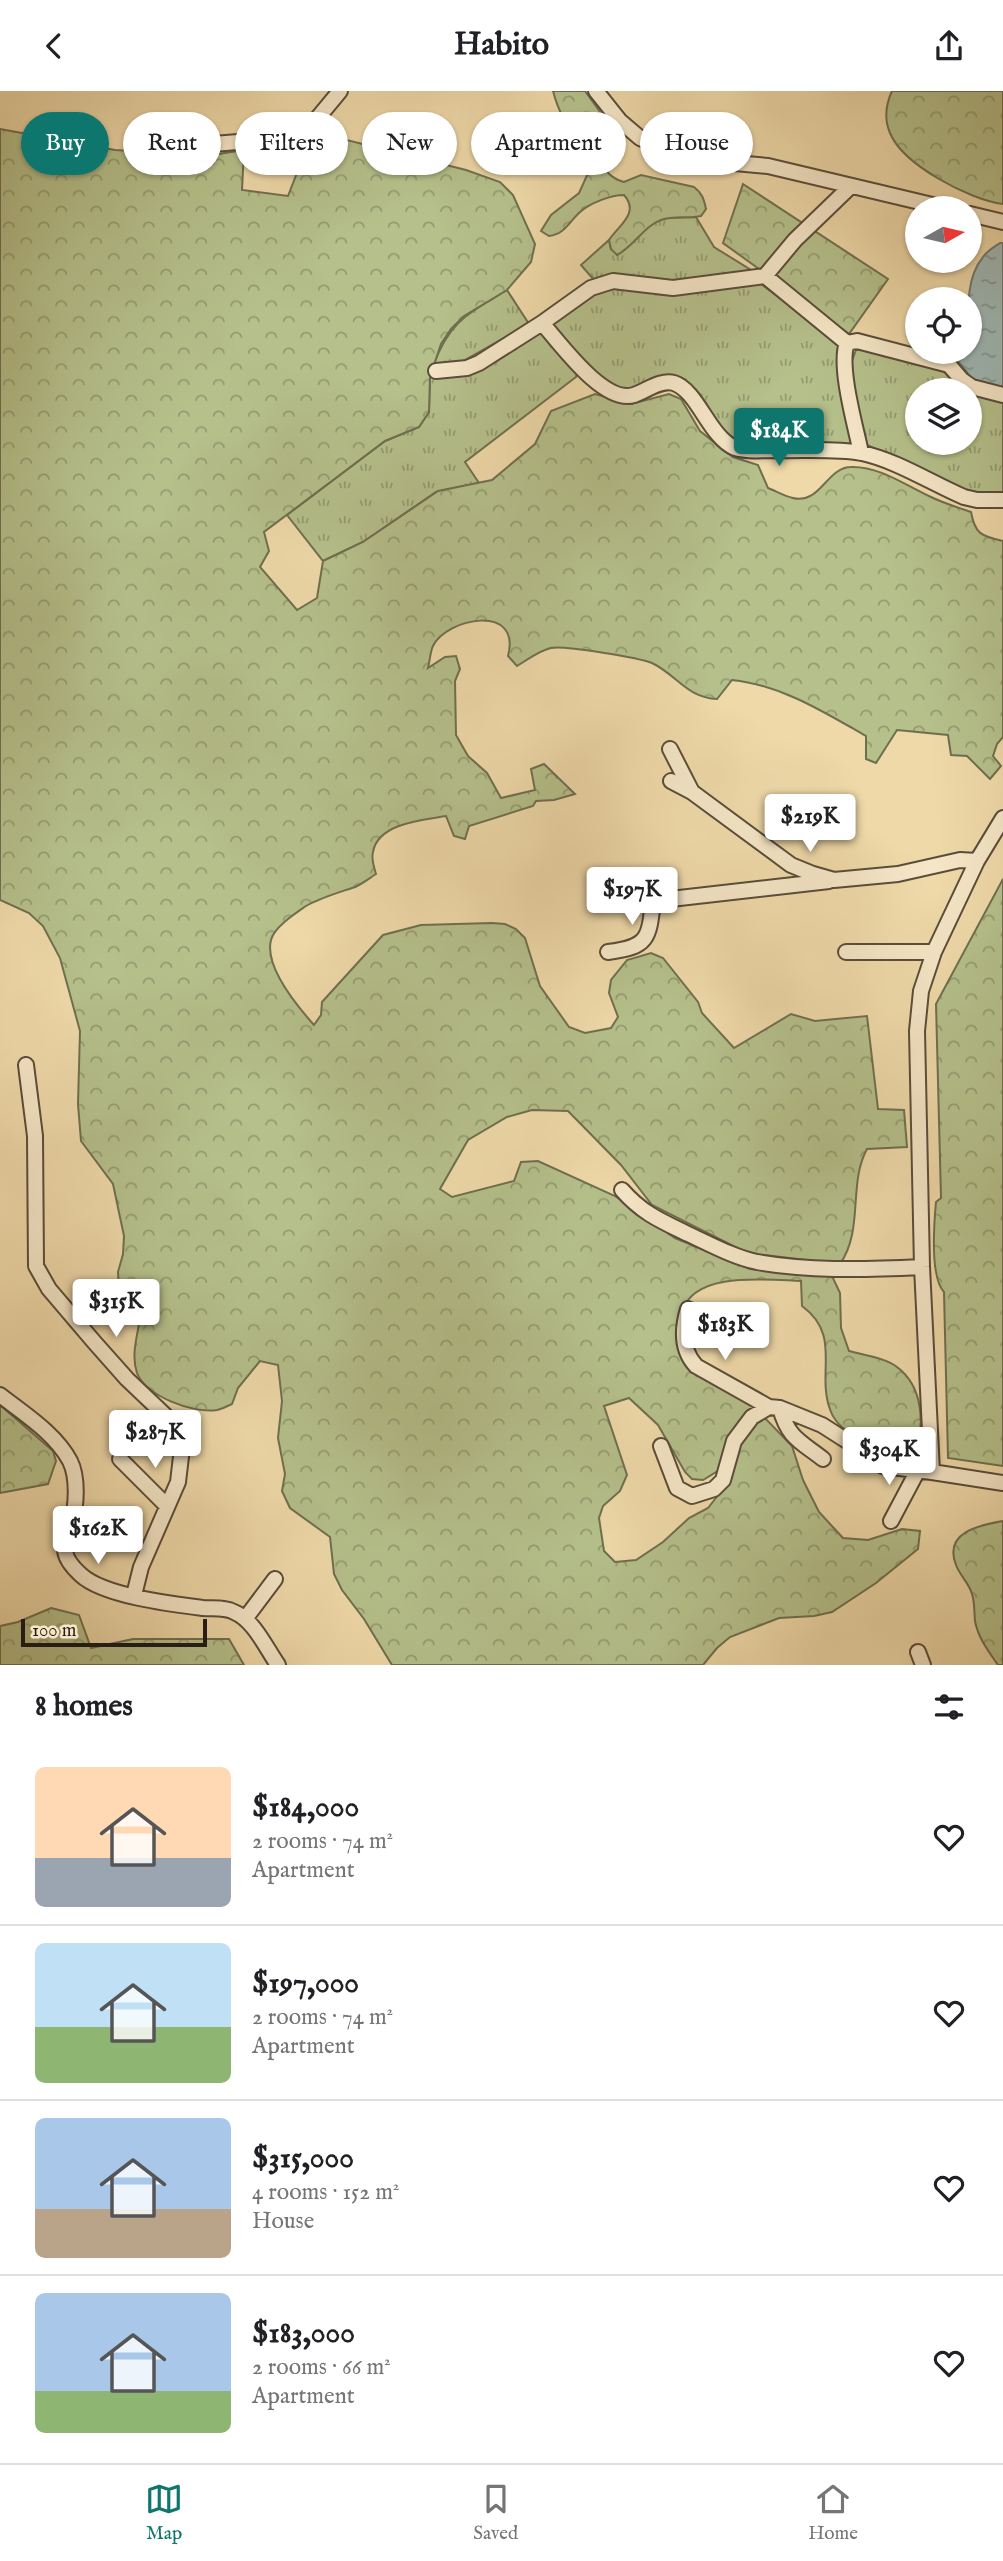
<!DOCTYPE html>
<meta charset="utf-8">
<style>
:root{--surface:#fff;--page:#f2f2f2;--text:#202124;--muted:#757577;--line:#e0e0e0;--accent:#0f766e}
body{margin:0;font-family:"IM FELL English",serif;background:var(--page);color:var(--text);height:100vh;display:flex;flex-direction:column;font-size:26px;white-space:nowrap}
*{box-sizing:border-box;margin:0}
p{font-size:23px;color:var(--muted)}
.icon{flex:none;width:38px;height:38px;fill:none;stroke:currentColor;stroke-width:2;stroke-linecap:round;stroke-linejoin:round}
.map{position:relative;height:1574px;overflow:hidden}
.details{display:flex;flex-direction:column;background:var(--surface);flex:1}
.details>*{flex:none}
.hud{position:absolute;left:21px;top:21px;width:962px;height:63px;display:flex;gap:14px}
.needle{width:46px;rotate:82deg}
.controls{position:absolute;left:905px;top:105px;display:grid;gap:14px}
.controls a{display:grid;place-items:center;width:77px;height:77px;border-radius:50%;background:var(--surface);box-shadow:0 2px 5px #0004;font-size:35px}
.scale{position:absolute;left:21px;bottom:18px;width:186px;box-sizing:border-box;padding-left:7px;border:4px solid #291e15;border-top:0;font-size:19px;line-height:24px;white-space:nowrap;color:#291e15;-webkit-text-stroke:5px #f5e6c7;paint-order:stroke}
.price{position:absolute;translate:-50% -60px;padding:0 16px;border-radius:7px;background:#fff;color:#222;font-size:23px;line-height:46px;filter:drop-shadow(0 2px 4px #0008)}
.price::after{content:'';position:absolute;left:50%;top:42px;width:21px;height:16px;margin-left:-10px;background:inherit;clip-path:polygon(0 0,100% 0,50% 100%)}
.price.current{background:var(--accent);color:#fff}
ul{padding:0;list-style:none}
li{display:flex;align-items:center;gap:21px;height:175px;padding:0 35px}
li+li{border-top:2px solid var(--line)}
li span{display:grid;place-items:center;flex:none;width:196px;height:140px;border-radius:10px;color:#555}
li>.icon{margin-inline-start:auto}
span .icon{width:84px;height:84px;fill:#fffc;stroke-width:1}
li b{font-size:30px}
h2{display:flex;justify-content:space-between;align-items:center;height:84px;padding:0 35px;font-size:30px}
.pill{padding:0 24px;border-radius:32px;background:var(--surface);box-shadow:0 2px 5px #0004;font-size:24px;line-height:63px}
.pill.current{background:var(--accent);color:#fff}
header{display:flex;justify-content:space-between;align-items:center;height:91px;padding:0 35px;background:var(--surface);font-size:32px;font-weight:700}
.tabs{display:flex;justify-content:space-around;align-items:center;height:98px;border-top:2px solid var(--line);background:var(--surface);font-size:19px;color:var(--muted)}
.tabs a{display:grid;justify-items:center;gap:4px}
.tabs .current{color:var(--accent)}
.map>svg:first-child{display:block}
.grass{fill:url(#grass-tufts);stroke:#6f6f50;stroke-width:2;fill-rule:evenodd}
.forest{fill:url(#forest-crowns);stroke:#6f6f50;stroke-width:2}
.water{fill:url(#water-ripples);stroke:#707a74;stroke-width:2}
.lines{fill:none;stroke-linecap:round;stroke-linejoin:round}
.street-casing{stroke:#5a4d3a;stroke-width:18}
.street{stroke:#f5e6c7;stroke-width:14}
</style>
<header><svg class="icon" aria-label="back" viewBox="0 0 24 24"><path d="M15 5l-7 7 7 7"/></svg>Habito<svg class="icon" aria-label="share" viewBox="0 0 24 24"><path d="M12 15V3M7 8l5-5 5 5M5 13v7h14v-7"/></svg></header>
<div class="map">
<svg width="1003" height="1574" viewBox="0 0 1003 1574">
<defs>
<pattern id="grass-tufts" width="24" height="20" patternUnits="userSpaceOnUse" patternTransform="scale(1.75)"><rect width="24" height="20" fill="#b5c08b"/><path d="M3 7l-1-3M5 7V3M7 7l1-3M15 17l-1-3M17 17v-4M19 17l1-3" fill="none" stroke="#939b70"/></pattern>
<pattern id="forest-crowns" width="20" height="18" patternUnits="userSpaceOnUse" patternTransform="scale(1.75)"><rect width="20" height="18" fill="#b5c08b"/><path d="M2 6a3 3 0 1 1 6 0M12 15a3 3 0 1 1 6 0" fill="none" stroke="#939b70"/></pattern>
<pattern id="water-ripples" width="26" height="14" patternUnits="userSpaceOnUse" patternTransform="scale(1.75)"><rect width="26" height="14" fill="#9fb7b4"/><path d="M2 4q2-2 4 0t4 0M15 11q2-2 4 0t4 0" fill="none" stroke="#829491"/></pattern>
</defs>
<rect width="100%" height="100%" fill="#efd9a9"/>
<filter id="stains"><feTurbulence type="fractalNoise" baseFrequency=".00286" numOctaves="4"/><feColorMatrix values="0 0 0 0 .2 0 0 0 0 .09 0 0 0 0 .02 0 0 0 .5 -.17"/></filter>
<radialGradient id="worn" r=".72"><stop offset=".6" stop-color="#630" stop-opacity="0"/><stop offset="1" stop-color="#630" stop-opacity=".3"/></radialGradient>
<path class="grass" d="M 696,126 L 714,156 L 751,179 C 700,195 648,191 594,189 L 581,174 L 609,149 L 611,158 L 657,130 L 666,127 Z
M 755,192 L 761,193 L 840,251 L 853,355 L 748,355 L 731,350 L 684,293 L 617,299 L 591,280 L 553,237 L 552,231 L 596,198 Z
M 507,199 L 529,233 L 456,274 L 433,275 C 450,229 468,223 507,199 Z
M 537,239 L 543,239 L 577,280 L 576,286 L 465,371 L 479,392 L 436,401 L 363,451 L 323,470 L 287,424 L 385,350 L 419,336 L 429,321 L 430,286 L 474,282 Z
M 866,257 L 949,278 L 1003,309 L 1003,404 L 975,405 L 865,353 L 850,275 L 856,259 ZM 917,299 L 970,299 L 970,352 L 917,352 Z"/>
<path class="forest" d="M 553,0 L 585,0 L 611,36 L 612,42 C 610,47 605,52 603,57 C 597,74 609,87 624,91 L 641,84 L 694,96 C 702,102 704,108 706,118 L 701,125 C 688,128 674,124 661,129 C 644,135 634,155 617,164 L 611,158 L 609,149 C 619,134 640,122 624,104 C 611,104 590,112 580,121 C 569,131 565,143 549,145 L 541,140 L 551,124 L 579,102 L 595,67 C 591,58 586,57 580,50 C 566,36 558,19 553,0 Z
M 892,0 L 1003,0 L 1003,113 C 970,109 903,74 890,42 C 884,28 886,13 892,0 Z
M 0,38 L 115,59 L 151,61 L 154,77 L 194,83 L 200,66 L 244,59 L 242,99 L 288,105 L 307,56 L 323,43 L 466,79 L 500,91 L 513,104 L 535,153 L 531,171 L 507,199 L 464,225 L 451,238 L 441,253 L 430,286 L 429,321 L 419,336 L 385,350 L 264,441 L 269,460 L 260,476 L 297,519 L 317,507 L 323,470 L 363,451 L 438,400 L 492,389 L 535,353 L 551,320 L 595,303 L 631,313 L 669,303 L 681,308 L 700,340 L 733,366 L 758,374 L 768,397 C 776,400 784,405 793,407 C 820,414 827,376 851,376 C 879,375 905,394 931,406 C 943,412 957,416 971,421 C 975,443 981,445 1003,450 L 1003,646 L 997,653 L 993,665 L 1001,675 L 990,688 L 967,665 L 951,664 L 948,644 L 897,639 L 876,672 L 866,668 L 866,645 C 824,621 781,594 732,589 L 717,608 C 687,607 677,584 652,572 C 640,567 563,554 551,557 C 540,559 527,569 517,575 L 508,565 C 522,512 446,527 433,555 C 430,561 430,570 428,577 L 445,566 L 456,565 L 460,578 L 455,590 L 456,644 L 468,665 L 487,682 L 501,707 L 535,699 L 531,678 L 544,673 L 575,703 L 554,709 L 536,710 L 533,715 L 469,735 L 465,748 L 454,745 L 446,725 C 423,729 378,732 373,761 C 371,768 374,776 376,783 C 368,788 360,795 352,797 C 337,802 320,807 306,815 C 296,822 274,836 271,849 C 264,876 298,916 314,934 L 321,924 L 322,911 L 383,844 L 421,834 L 492,832 L 505,833 L 516,838 L 525,847 L 540,895 L 569,936 L 585,942 L 611,937 L 618,926 L 609,902 L 611,889 L 627,869 L 651,862 L 663,867 L 698,911 L 702,922 L 734,957 L 791,923 L 815,930 L 867,925 L 878,1018 L 904,1019 L 907,1056 L 867,1058 C 848,1092 864,1139 840,1173 L 747,1162 L 652,1114 L 621,1074 L 568,1020 L 532,1019 L 507,1026 L 468,1049 L 440,1098 L 452,1106 L 514,1090 L 521,1071 L 538,1070 L 615,1105 L 675,1147 L 750,1178 L 832,1185 L 840,1202 L 841,1237 L 849,1260 C 863,1264 886,1267 897,1276 C 925,1297 923,1334 917,1364 C 900,1369 880,1366 866,1355 C 854,1345 837,1336 831,1321 C 815,1282 843,1245 802,1215 L 801,1190 C 768,1189 692,1179 682,1222 C 680,1232 680,1244 680,1255 L 758,1316 C 730,1335 729,1347 721,1378 L 703,1389 L 692,1388 L 685,1381 L 658,1334 L 629,1307 L 604,1315 L 627,1384 L 620,1400 L 603,1415 L 599,1427 L 604,1460 L 615,1471 L 636,1469 L 663,1451 L 689,1427 L 708,1417 L 729,1390 L 739,1351 L 750,1336 L 763,1325 L 792,1355 L 803,1389 L 819,1421 L 843,1447 L 868,1449 L 902,1438 L 920,1440 L 918,1458 L 876,1492 L 832,1521 L 814,1525 L 779,1527 L 730,1546 L 717,1557 L 703,1574 L 392,1574 L 364,1528 L 342,1499 L 334,1483 L 330,1446 L 290,1417 L 282,1400 L 285,1383 L 278,1347 L 282,1310 L 278,1274 L 260,1270 L 238,1297 L 232,1313 C 227,1315 222,1318 217,1319 C 193,1323 146,1305 137,1282 C 131,1265 137,1245 140,1228 L 127,1215 L 119,1199 L 118,1181 L 123,1163 L 124,1145 L 113,1093 L 81,1050 L 78,1013 L 80,940 L 60,867 L 43,835 L 29,822 L 0,809 Z
M 743,93 L 888,188 L 849,243 L 723,152 Z
M 1003,788 L 1003,1375 L 948,1367 L 944,1201 C 930,1186 934,1133 936,1111 L 941,1107 L 936,913 Z
M 0,1314 L 53,1360 L 56,1370 L 48,1393 L 0,1402 Z
M 1003,1430 L 1003,1574 L 998,1574 C 989,1561 978,1547 975,1530 C 974,1521 975,1512 972,1503 C 969,1492 960,1485 956,1474 C 943,1441 980,1434 1003,1430 Z
M 51,1517 L 79,1524 L 91,1557 L 133,1548 L 229,1548 L 244,1574 L 0,1574 L 0,1535 L 18,1531 Z"/>
<path class="water" d="M 1000,152 L 1003,152 L 1003,299 L 977,294 L 951,261 L 970,261 C 970,229 962,192 983,166 C 987,160 994,156 1000,152 Z"/>
<g class="lines">
<g class="street-casing">
<path id="street" d="M 596,0 L 620,30 L 640,47 L 668,59 L 713,70 L 768,75 L 945,117
M 156,52 L 177,56 L 274,48 L 302,42 L 316,29 L 340,0
M 851,95 L 795,149 L 765,185 L 673,197 L 613,190 L 591,197 L 542,232 C 560,252 604,314 634,304 C 646,300 661,288 674,292 C 698,300 709,346 735,357 C 746,361 760,359 772,359 C 801,360 833,357 862,362 C 898,370 931,392 964,406 L 977,409 L 1003,409
M 970,123 L 1003,131
M 765,185 L 847,252 C 838,275 856,337 861,362
M 847,252 L 857,250 L 949,274 L 962,289 L 972,296 L 1003,304
M 436,280 L 467,277 L 479,272 L 542,232
M 670,658 L 692,701 L 791,774 L 813,783 L 834,789 L 898,783 L 960,769 L 977,770
M 671,690 L 692,701
M 1003,727 L 977,770 L 934,861 L 921,900 L 917,940 L 922,1176 L 932,1381 L 1003,1392
M 598,812 L 653,810 L 829,790
M 608,861 C 648,856 649,848 653,810
M 846,861 L 934,861
M 26,974 L 35,1045 L 36,1175 L 49,1198 L 95,1252 L 127,1288 L 169,1328 L 182,1357 L 178,1391 L 141,1476 L 134,1504
M 622,1099 C 642,1122 661,1130 688,1143 C 710,1153 733,1166 757,1171 C 811,1181 868,1178 922,1176
M 688,1218 C 682,1238 681,1259 696,1275 L 769,1316
M 0,1304 C 24,1323 55,1342 70,1370 C 78,1386 77,1415 71,1432 C 63,1457 60,1465 81,1484 C 104,1505 171,1513 203,1517 C 213,1518 225,1516 234,1521 C 254,1529 266,1557 278,1574
M 780,1317 C 788,1347 800,1350 823,1368
M 661,1355 L 677,1397 L 692,1405 L 714,1398 L 723,1389 L 734,1350 L 752,1326 L 769,1316 L 780,1317 L 822,1334 L 858,1357 L 869,1368 L 883,1375 L 932,1381
M 120,1368 L 166,1414
M 891,1430 L 918,1379
M 245,1528 L 275,1488
M 918,1561 L 923,1574"/>
</g>
<use href="#street" class="street"/>
</g>
<rect width="100%" height="100%" filter="url(#stains)"/>
<rect width="100%" height="100%" fill="url(#worn)"/>
</svg>
<div class="controls">
<a><svg class="needle" viewBox="-14 -14 28 28"><path d="M0-13l5 13h-10z" fill="#e53935"/><path d="M0 13l5-13h-10z" fill="#757577"/></svg></a>
<a><svg class="icon" aria-label="locate" viewBox="0 0 24 24"><circle cx="12" cy="12" r="6"/><path d="M12 2v4M12 18v4M2 12h4M18 12h4"/></svg></a>
<a><svg class="icon" aria-label="layers" viewBox="0 0 24 24"><path d="M12 4l9 5-9 5-9-5zM3 14l9 5 9-5"/></svg></a>
</div>
<div class="scale">100 m</div>
<b class="price current" style="left:779px;top:377px">$184K</b>
<b class="price" style="left:810px;top:763px">$219K</b>
<b class="price" style="left:632px;top:836px">$197K</b>
<b class="price" style="left:116px;top:1248px">$315K</b>
<b class="price" style="left:725px;top:1271px">$183K</b>
<b class="price" style="left:155px;top:1379px">$287K</b>
<b class="price" style="left:889px;top:1396px">$304K</b>
<b class="price" style="left:98px;top:1475px">$162K</b>
<div class="hud">
<a class="pill current">Buy</a>
<a class="pill">Rent</a>
<a class="pill">Filters</a>
<a class="pill">New</a>
<a class="pill">Apartment</a>
<a class="pill">House</a>
</div>
</div>
<section class="details">
<h2>8 homes<svg class="icon" aria-label="filters" viewBox="0 0 24 24"><path d="M4 7h16M4 17h16"/><circle cx="9" cy="7" r="2"/><circle cx="15" cy="17" r="2"/></svg></h2>
<ul>
<li><span style="background:linear-gradient(#ffd9b3 65%,#9aa5b1 0)"><svg class="icon" aria-label="home" viewBox="0 0 24 24"><path d="M3 11l9-7 9 7M6 9v11h12V9"/></svg></span><div><b>$184,000</b><p>2 rooms · 74 m²</p><p>Apartment</p></div><svg class="icon" aria-label="heart" viewBox="0 0 24 24"><path d="M12 20l-8-8c-3-5 5-10 8-4 3-6 11-1 8 4z"/></svg></li>
<li><span style="background:linear-gradient(#bfe0f5 60%,#8fb573 0)"><svg class="icon" aria-label="home" viewBox="0 0 24 24"><path d="M3 11l9-7 9 7M6 9v11h12V9"/></svg></span><div><b>$197,000</b><p>2 rooms · 74 m²</p><p>Apartment</p></div><svg class="icon" aria-label="heart" viewBox="0 0 24 24"><path d="M12 20l-8-8c-3-5 5-10 8-4 3-6 11-1 8 4z"/></svg></li>
<li><span style="background:linear-gradient(#a9c7e8 65%,#b9a48a 0)"><svg class="icon" aria-label="home" viewBox="0 0 24 24"><path d="M3 11l9-7 9 7M6 9v11h12V9"/></svg></span><div><b>$315,000</b><p>4 rooms · 152 m²</p><p>House</p></div><svg class="icon" aria-label="heart" viewBox="0 0 24 24"><path d="M12 20l-8-8c-3-5 5-10 8-4 3-6 11-1 8 4z"/></svg></li>
<li><span style="background:linear-gradient(#a9c7e8 70%,#8fb573 0)"><svg class="icon" aria-label="home" viewBox="0 0 24 24"><path d="M3 11l9-7 9 7M6 9v11h12V9"/></svg></span><div><b>$183,000</b><p>2 rooms · 66 m²</p><p>Apartment</p></div><svg class="icon" aria-label="heart" viewBox="0 0 24 24"><path d="M12 20l-8-8c-3-5 5-10 8-4 3-6 11-1 8 4z"/></svg></li>
</ul>
</section>
<nav class="tabs">
<a class="current"><svg class="icon" aria-label="map" viewBox="0 0 24 24"><path d="M3 6l6-2 6 2 6-2v14l-6 2-6-2-6 2zM9 4v14M15 6v14"/></svg>Map</a>
<a><svg class="icon" aria-label="saved" viewBox="0 0 24 24"><path d="M7 4h10v16l-5-4-5 4z"/></svg>Saved</a>
<a><svg class="icon" aria-label="home" viewBox="0 0 24 24"><path d="M3 11l9-7 9 7M6 9v11h12V9"/></svg>Home</a>
</nav>
